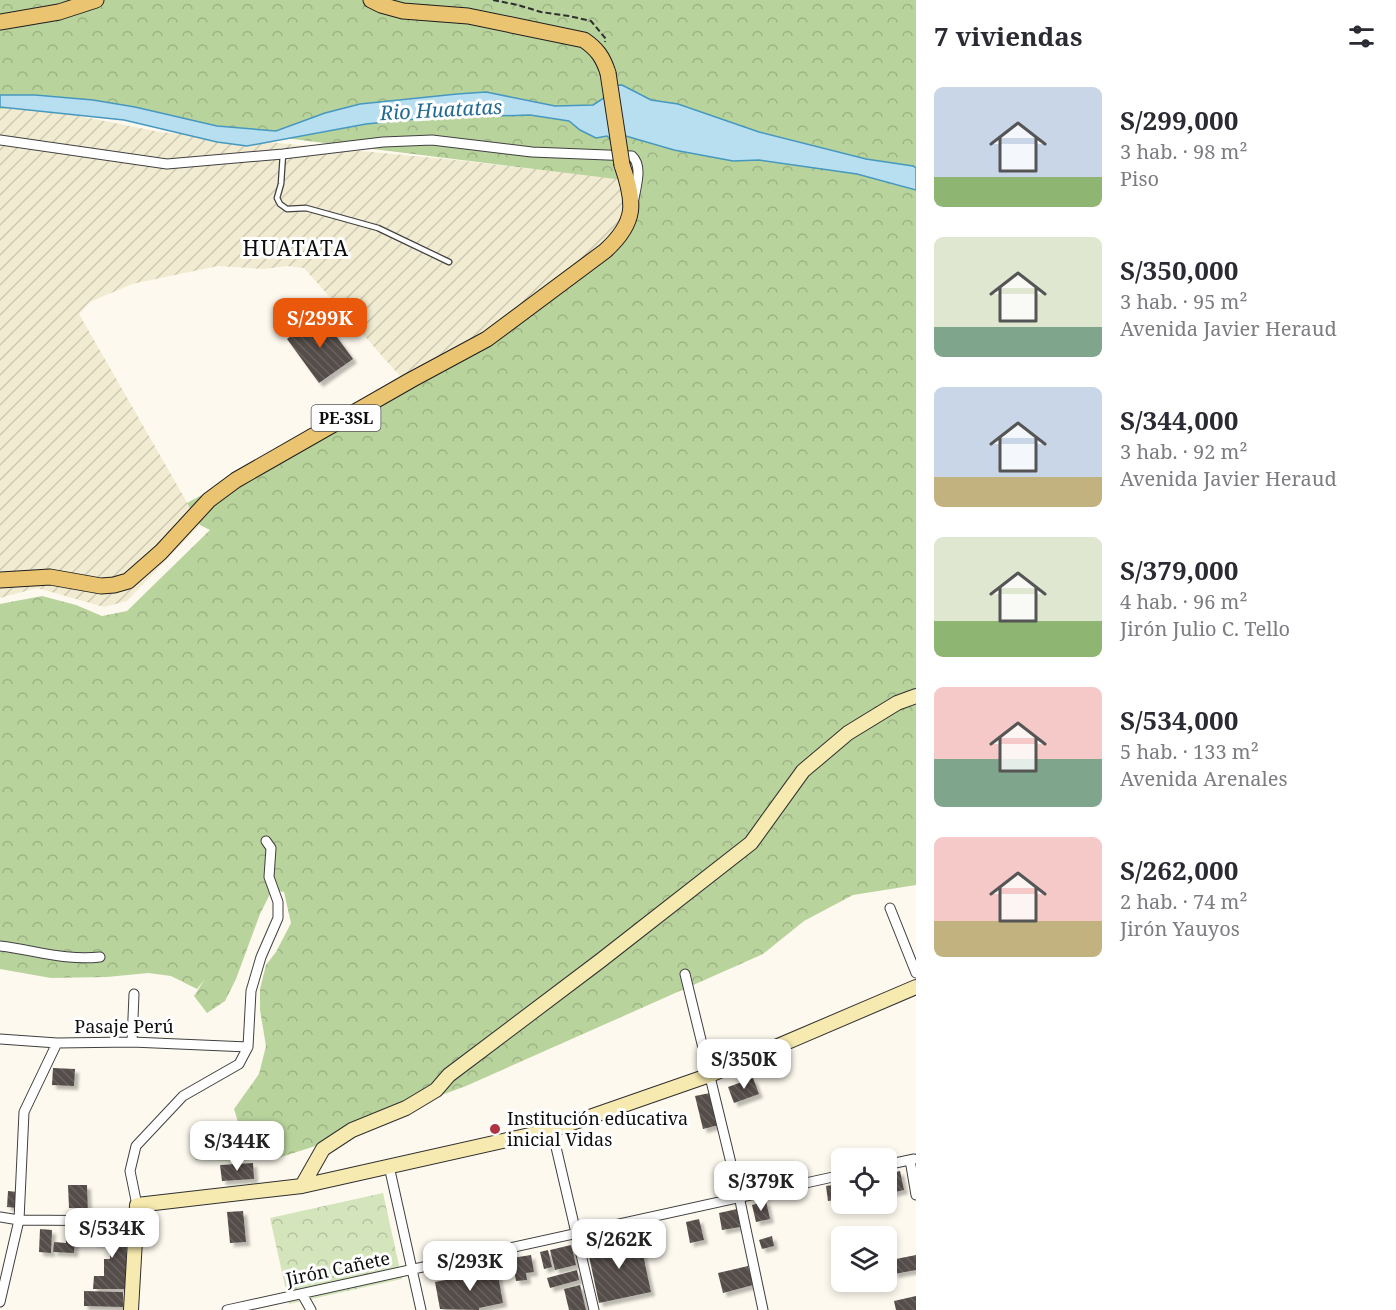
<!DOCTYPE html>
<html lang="es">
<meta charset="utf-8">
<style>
:root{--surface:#fff;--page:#f7f7f7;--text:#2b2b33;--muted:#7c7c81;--accent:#ea580c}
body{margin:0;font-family:"Noto Serif",serif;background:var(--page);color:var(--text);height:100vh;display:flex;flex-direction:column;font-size:22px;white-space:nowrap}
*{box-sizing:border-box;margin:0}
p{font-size:20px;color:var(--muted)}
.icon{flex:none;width:33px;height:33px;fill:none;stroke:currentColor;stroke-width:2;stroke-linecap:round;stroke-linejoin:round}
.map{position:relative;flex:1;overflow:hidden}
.panel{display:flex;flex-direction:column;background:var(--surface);width:480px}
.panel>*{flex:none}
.tools{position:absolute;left:831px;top:1148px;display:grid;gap:12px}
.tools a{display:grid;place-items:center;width:66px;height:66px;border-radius:9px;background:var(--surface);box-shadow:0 3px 9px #0003;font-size:30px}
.price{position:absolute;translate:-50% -51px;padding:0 14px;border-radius:12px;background:#fff;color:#222;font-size:20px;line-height:39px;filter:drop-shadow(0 2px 3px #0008)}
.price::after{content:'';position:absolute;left:50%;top:36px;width:18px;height:14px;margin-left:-9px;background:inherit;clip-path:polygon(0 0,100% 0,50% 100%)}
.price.active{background:var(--accent);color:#fff}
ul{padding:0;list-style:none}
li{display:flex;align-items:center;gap:18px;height:150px;padding:0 18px}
li span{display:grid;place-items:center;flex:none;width:168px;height:120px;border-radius:9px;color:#555}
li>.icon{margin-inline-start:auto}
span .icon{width:72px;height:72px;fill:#fffc;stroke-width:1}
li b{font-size:26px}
h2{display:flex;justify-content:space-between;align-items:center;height:72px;padding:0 18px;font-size:26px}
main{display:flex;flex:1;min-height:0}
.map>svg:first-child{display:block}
.farmland{fill:url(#farmland-furrows)}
.forest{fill:url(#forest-crowns)}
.park{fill:url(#park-crowns)}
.water{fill:#b8dff0;stroke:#4698bf;stroke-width:1.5}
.building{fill:url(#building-back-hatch);filter:url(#shadow)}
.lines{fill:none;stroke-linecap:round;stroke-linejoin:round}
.service-casing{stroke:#404040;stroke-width:7}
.minor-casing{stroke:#404040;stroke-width:11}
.secondary-casing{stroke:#2f2f2f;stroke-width:16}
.primary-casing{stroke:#1e1e1e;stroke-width:17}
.path{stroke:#2f2f2f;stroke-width:2;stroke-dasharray:6 3;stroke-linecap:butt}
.service{stroke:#fff;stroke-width:4.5}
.minor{stroke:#fff;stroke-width:9}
.secondary{stroke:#f7eab0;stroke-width:14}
.primary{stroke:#ebc471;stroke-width:15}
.primary-bridge-casing{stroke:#1e1e1e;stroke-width:17;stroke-linecap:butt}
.primary-bridge{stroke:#ebc471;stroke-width:15}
.poi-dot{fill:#af3342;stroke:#fff;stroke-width:2}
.labels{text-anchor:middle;stroke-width:6;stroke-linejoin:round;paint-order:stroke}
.shield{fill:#fff;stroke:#565656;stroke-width:1.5}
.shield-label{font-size:16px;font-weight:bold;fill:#0d0d0d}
.street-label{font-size:18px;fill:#0d0d0d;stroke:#fff}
.poi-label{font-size:18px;fill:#0d0d0d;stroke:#fff;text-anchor:start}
.water-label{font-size:20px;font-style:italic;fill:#236a92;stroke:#fff}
.quarter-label{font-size:21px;letter-spacing:1.5px;fill:#0d0d0d;stroke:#fff}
</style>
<main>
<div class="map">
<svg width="916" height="1310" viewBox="0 0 916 1310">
<defs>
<pattern id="farmland-furrows" width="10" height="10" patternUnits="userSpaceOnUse" patternTransform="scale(1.5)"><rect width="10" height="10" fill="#f1ecd1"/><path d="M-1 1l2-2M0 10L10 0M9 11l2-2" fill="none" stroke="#cdc9b2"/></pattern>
<pattern id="forest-crowns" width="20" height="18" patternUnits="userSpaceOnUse" patternTransform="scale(1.5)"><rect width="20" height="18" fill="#b9d39c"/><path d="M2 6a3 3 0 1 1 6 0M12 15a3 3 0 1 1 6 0" fill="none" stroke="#9eb485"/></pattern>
<pattern id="park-crowns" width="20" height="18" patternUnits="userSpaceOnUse" patternTransform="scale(1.5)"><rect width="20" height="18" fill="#d4e4bb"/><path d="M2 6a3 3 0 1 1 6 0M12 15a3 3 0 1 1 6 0" fill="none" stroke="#b5c2a0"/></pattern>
<pattern id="building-back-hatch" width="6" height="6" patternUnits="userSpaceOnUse" patternTransform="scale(1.5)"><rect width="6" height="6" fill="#544d4a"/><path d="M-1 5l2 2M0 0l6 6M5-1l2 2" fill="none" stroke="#686260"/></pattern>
<filter id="shadow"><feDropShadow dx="4" dy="4" stdDeviation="1.5" flood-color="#0004"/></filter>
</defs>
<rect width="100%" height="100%" fill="#fdf9ee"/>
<path class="farmland" d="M 34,107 L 160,132 L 446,159 L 624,179 L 622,225 L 595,259 L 407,384 L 304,268 L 287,266 L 264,269 L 218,266 L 132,284 L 90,302 L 79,314 L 200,525 L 127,601 L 104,607 L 37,588 L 0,598 L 0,109 Z"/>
<path class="forest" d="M 0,0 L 916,0 L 916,885 L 853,895 L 804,921 L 763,954 L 466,1086 L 401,1110 L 331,1141 L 278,1158 L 239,1161 L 195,1160 L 239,1125 L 234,1109 L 259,1074 L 266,1046 L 260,1010 L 260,989 L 266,965 L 276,952 L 291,923 L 284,892 L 272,890 L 260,914 L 236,979 L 225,1001 L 207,1013 L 194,996 L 205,979 L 197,989 L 171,976 L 148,973 L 107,977 L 51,978 L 0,969 L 0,604 L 42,596 L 76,605 L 102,616 L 127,611 L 210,530 L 200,525 L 187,503 L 444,364 L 595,259 L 622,225 L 624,180 L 34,107 L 0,109 Z"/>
<path class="park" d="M 383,1193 L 402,1279 L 289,1304 L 270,1218 Z"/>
<path class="water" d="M 622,85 L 651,100 L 678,104 L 759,132 L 866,159 L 913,166 L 916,168 L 916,190 L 857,174 L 759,160 L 733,161 L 674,150 L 626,136 L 613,142 L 607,136 L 596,138 L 580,130 L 569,121 L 530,115 L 426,118 L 366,124 L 247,146 L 217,142 L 124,120 L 0,107 L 0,95 L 35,95 L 93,100 L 135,107 L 217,126 L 276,131 L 325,113 L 360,104 L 457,94 L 486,92 L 555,106 L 593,105 L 604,98 L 609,86 Z"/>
<path class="building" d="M 320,314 L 353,359 L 319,383 L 287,339 Z
M 53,1068 L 75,1069 L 74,1086 L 52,1085 Z
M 753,1078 L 759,1094 L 734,1103 L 728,1087 Z
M 710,1093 L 719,1125 L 703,1129 L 695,1096 Z
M 253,1163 L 254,1179 L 222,1181 L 220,1165 Z
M 900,1171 L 904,1190 L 886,1194 L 886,1174 Z
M 839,1184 L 842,1199 L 828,1201 L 826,1186 Z
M 68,1185 L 87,1185 L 88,1214 L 76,1214 L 75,1208 L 69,1208 Z
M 8,1191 L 18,1192 L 17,1208 L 7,1207 Z
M 766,1201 L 770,1219 L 756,1222 L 752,1205 Z
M 737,1209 L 740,1227 L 722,1230 L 719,1213 Z
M 243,1211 L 246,1242 L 230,1243 L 227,1212 Z
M 699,1219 L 704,1240 L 690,1243 L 686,1222 Z
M 40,1229 L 52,1230 L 51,1253 L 39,1252 Z
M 93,1229 L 126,1229 L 126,1289 L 93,1289 L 94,1276 L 104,1276 L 104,1259 L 110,1259 L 110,1243 L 93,1243 Z
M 639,1236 L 651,1292 L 599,1303 L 587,1247 Z
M 772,1236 L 774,1246 L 762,1249 L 759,1240 Z
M 66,1237 L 75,1238 L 74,1253 L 53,1252 L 54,1242 L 66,1243 Z
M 571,1245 L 576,1265 L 555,1270 L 550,1250 Z
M 548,1250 L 552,1267 L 544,1269 L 540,1252 Z
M 531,1255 L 534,1272 L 526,1273 L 527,1280 L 516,1281 L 512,1258 Z
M 916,1255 L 916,1270 L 894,1274 L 891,1260 Z
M 748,1266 L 753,1285 L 723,1293 L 718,1273 Z
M 497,1270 L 503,1303 L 479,1308 L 479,1310 L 440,1309 L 435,1282 Z
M 577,1270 L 579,1280 L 550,1288 L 547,1278 Z
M 580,1285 L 586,1310 L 569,1310 L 564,1289 Z
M 84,1291 L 123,1292 L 123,1307 L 84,1306 Z
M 916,1296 L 916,1310 L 896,1310 L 894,1301 Z"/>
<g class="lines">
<g class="service-casing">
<path id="service" d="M 283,154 L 281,184 L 277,198 L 280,204 L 287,209 L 306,208 L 378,228 L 449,262"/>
</g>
<g class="minor-casing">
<path id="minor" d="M 0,140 L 167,164 L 283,154 L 383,142 L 432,140 L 532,152 L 632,156 C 643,166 636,186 634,199
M 890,908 L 916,973
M 0,946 C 34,950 66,961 100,957
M 685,974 L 739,1196 L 763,1310
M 0,1039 L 57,1043 L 132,1042 L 248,1047
M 132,1042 L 134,994
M 552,1130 L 594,1310
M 910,1160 L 916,1195
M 886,1165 L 914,1159
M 389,1166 L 421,1310
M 137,1205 L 130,1171 L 136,1146 L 183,1096 L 239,1064 L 248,1047 L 251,991 L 261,957 L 278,918 L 278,902 L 269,877 L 271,848 L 266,841
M 0,1217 L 19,1220 L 137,1221
M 302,1294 L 311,1310
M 0,1302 L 19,1220 L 24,1112 L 57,1043
M 227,1310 L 842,1175"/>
</g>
<g class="secondary-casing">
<path id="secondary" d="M 302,1186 L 323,1149 L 352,1130 L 406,1108 L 436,1090 L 449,1075 L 600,961 L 751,843 L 803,771 L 848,733 L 897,703 L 916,696
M 131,1310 L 137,1205 L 302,1186 L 552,1130 L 710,1075 L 916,987"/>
</g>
<g class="primary-casing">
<path id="primary" d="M 371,0 L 381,5 L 403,11 L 468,16 L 584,40 C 597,49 603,57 608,73
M 0,22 L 59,12 L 96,0
M 0,580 L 50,577 L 101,586 L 114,585 L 128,581 L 161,552 L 209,500 L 236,480 L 411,380 L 487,339 L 605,251 C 637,222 635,203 622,165"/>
</g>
<path class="path" d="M 493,0 L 518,5 L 541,12 L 569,16 L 591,21 L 606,39 L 605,42"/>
<use href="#service" class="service"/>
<use href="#minor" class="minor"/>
<use href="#secondary" class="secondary"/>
<use href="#primary" class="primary"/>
<g class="primary-bridge-casing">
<path id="primary-bridge" d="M 608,73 L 622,165"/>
</g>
<use href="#primary-bridge" class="primary-bridge"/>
</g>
<circle class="poi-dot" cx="495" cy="1129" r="6"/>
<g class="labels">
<rect class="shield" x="311.5" y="405" width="69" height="26" rx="4.5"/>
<g class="shield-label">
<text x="346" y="424">PE-3SL</text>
</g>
<g class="street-label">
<text x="124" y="1033">Pasaje Perú</text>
<text transform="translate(338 1269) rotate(-12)" y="6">Jirón Cañete</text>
</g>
<g class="poi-label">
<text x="507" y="1125">Institución educativa<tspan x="507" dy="21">inicial Vidas</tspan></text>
</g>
<g class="water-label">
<text transform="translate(441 110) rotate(-3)" y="7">Rio Huatatas</text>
</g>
<g class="quarter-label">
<text x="296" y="256">HUATATA</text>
</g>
</g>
</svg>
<div class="tools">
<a><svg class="icon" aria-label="locate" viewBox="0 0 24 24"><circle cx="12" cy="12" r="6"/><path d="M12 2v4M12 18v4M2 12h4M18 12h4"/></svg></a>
<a><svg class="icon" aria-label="layers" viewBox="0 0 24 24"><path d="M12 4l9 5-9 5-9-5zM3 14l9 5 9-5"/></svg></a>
</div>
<b class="price active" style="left:320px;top:349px">S/299K</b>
<b class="price" style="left:744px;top:1090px">S/350K</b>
<b class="price" style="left:237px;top:1172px">S/344K</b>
<b class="price" style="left:761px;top:1212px">S/379K</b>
<b class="price" style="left:112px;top:1259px">S/534K</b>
<b class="price" style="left:619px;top:1270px">S/262K</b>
<b class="price" style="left:470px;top:1292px">S/293K</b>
</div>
<section class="panel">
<h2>7 viviendas<svg class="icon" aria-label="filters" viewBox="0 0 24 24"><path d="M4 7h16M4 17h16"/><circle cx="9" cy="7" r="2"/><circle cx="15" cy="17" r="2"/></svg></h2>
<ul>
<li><span style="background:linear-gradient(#c9d6e8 75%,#8fb573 0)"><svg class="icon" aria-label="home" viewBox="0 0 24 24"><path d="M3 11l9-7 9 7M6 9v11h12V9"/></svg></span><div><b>S/299,000</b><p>3 hab. · 98 m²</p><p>Piso</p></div></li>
<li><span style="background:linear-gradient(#dfe7d0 75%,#7fa58c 0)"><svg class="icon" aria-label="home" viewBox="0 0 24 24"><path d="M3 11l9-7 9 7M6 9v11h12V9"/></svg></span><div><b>S/350,000</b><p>3 hab. · 95 m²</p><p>Avenida Javier Heraud</p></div></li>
<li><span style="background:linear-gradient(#c9d6e8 75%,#c2b280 0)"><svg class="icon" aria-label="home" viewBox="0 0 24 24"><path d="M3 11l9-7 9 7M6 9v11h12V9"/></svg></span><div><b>S/344,000</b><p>3 hab. · 92 m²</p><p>Avenida Javier Heraud</p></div></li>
<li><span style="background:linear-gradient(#dfe7d0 70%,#8fb573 0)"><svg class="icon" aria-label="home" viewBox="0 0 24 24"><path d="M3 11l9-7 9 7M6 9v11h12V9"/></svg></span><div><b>S/379,000</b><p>4 hab. · 96 m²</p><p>Jirón Julio C. Tello</p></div></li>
<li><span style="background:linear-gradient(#f6c9c9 60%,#7fa58c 0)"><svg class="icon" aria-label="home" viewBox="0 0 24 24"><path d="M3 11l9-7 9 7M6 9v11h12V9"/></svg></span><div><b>S/534,000</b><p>5 hab. · 133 m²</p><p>Avenida Arenales</p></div></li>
<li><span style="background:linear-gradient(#f6c9c9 70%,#c2b280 0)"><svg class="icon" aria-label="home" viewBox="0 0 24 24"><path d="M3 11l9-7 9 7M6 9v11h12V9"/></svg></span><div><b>S/262,000</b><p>2 hab. · 74 m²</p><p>Jirón Yauyos</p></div></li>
</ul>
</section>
</main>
